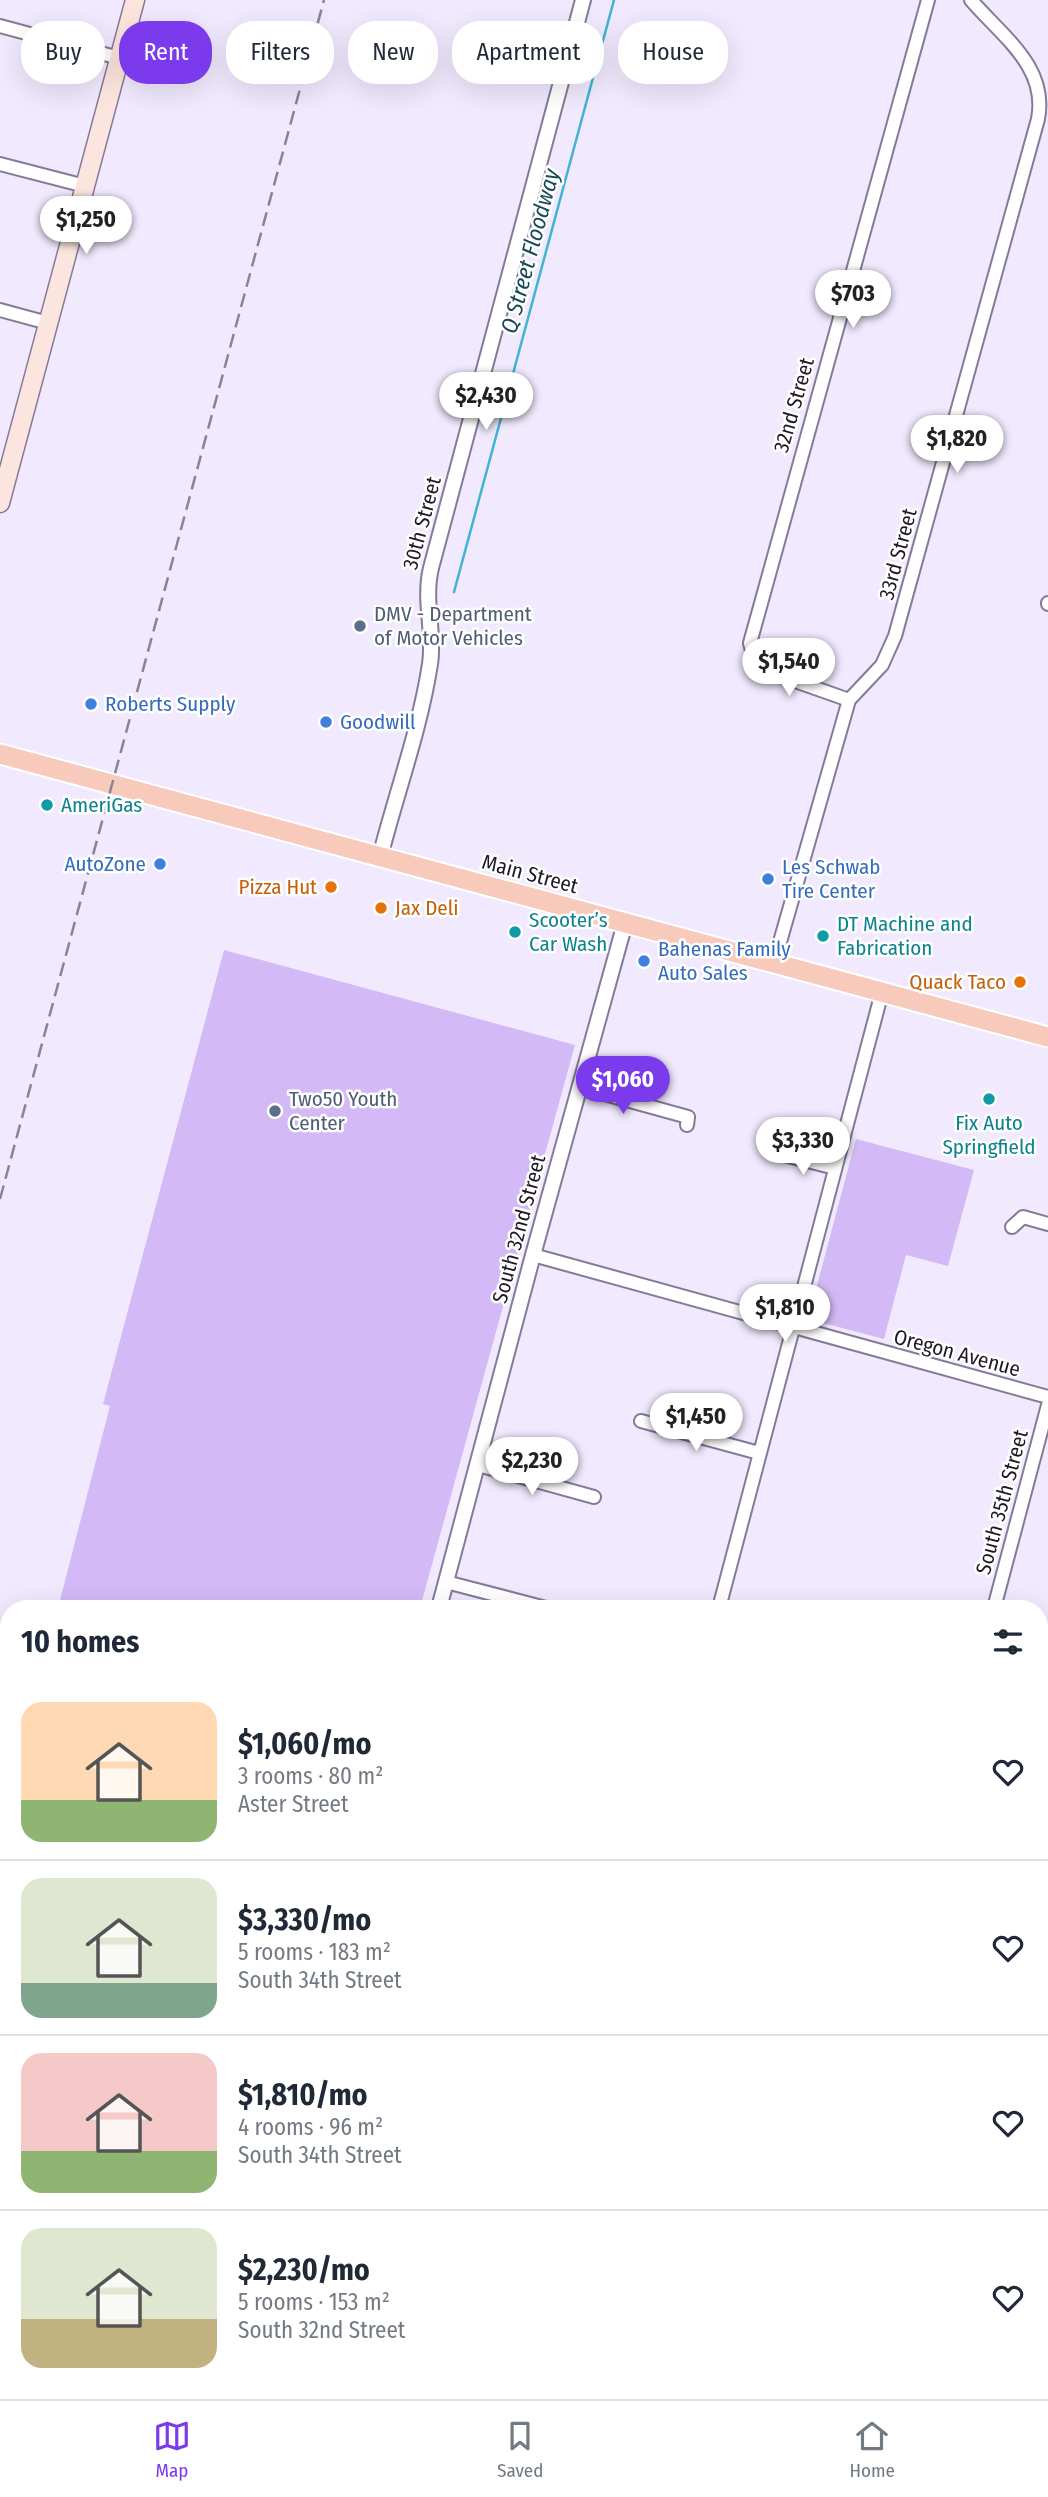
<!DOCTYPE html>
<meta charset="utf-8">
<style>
:root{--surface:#fff;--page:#f6f6f7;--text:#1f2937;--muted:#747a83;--line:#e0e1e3;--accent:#7c3aed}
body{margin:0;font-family:"Fira Sans Condensed",sans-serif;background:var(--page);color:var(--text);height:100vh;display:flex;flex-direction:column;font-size:26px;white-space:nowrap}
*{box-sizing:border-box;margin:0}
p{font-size:23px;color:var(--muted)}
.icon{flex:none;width:38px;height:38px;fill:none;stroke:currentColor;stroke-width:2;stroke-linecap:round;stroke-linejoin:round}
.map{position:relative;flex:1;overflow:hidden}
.panel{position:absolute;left:0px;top:1600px;width:1048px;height:800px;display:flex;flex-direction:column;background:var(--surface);border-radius:28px 28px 0 0;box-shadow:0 7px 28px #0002}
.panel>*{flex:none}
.guide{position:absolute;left:21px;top:21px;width:1006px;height:63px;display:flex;gap:14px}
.price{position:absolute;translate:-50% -60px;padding:0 16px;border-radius:24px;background:#fff;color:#222;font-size:23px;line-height:46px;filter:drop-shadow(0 2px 4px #0008)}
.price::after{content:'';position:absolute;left:50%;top:42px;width:21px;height:16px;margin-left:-10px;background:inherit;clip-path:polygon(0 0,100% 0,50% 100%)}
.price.current{background:var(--accent);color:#fff}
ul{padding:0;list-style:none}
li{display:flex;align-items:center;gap:21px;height:175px;padding:0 21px}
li+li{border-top:2px solid var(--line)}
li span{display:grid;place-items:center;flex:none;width:196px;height:140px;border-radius:21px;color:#555}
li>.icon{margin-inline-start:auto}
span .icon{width:84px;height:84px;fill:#fffc;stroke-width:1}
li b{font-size:30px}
h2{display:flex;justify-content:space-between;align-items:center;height:84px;padding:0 21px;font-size:30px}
.pill{padding:0 24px;border-radius:28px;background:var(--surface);box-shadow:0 7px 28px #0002;font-size:24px;line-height:63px}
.pill.current{background:var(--accent);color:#fff}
.tab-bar{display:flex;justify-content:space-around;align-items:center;height:98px;border-top:2px solid var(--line);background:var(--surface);font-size:19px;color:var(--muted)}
.tab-bar a{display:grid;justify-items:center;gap:4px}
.tab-bar .current{color:var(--accent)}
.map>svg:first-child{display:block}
.green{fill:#d3baf6}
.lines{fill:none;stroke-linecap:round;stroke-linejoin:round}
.stream{stroke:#41b3d3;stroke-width:2.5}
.minor-casing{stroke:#867a99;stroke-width:16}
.tertiary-casing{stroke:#867a99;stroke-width:18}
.secondary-casing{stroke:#867a99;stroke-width:21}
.primary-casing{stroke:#fff;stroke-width:23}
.minor{stroke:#fff;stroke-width:12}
.tertiary{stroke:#fff;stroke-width:14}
.secondary{stroke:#fce5de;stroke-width:18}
.primary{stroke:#f8cabc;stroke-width:19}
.rail{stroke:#898393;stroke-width:2.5;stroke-dasharray:14 7;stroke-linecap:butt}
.service-dot{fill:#5c6f8a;stroke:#fff;stroke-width:2.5}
.shop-dot{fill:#3f7fe0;stroke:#fff;stroke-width:2.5}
.culture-dot{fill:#0f9aa8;stroke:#fff;stroke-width:2.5}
.food-dot{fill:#e8710a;stroke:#fff;stroke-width:2.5}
.labels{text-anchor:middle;stroke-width:5;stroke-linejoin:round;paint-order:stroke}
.street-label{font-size:21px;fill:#1d1824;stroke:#fff}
.service-label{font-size:21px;fill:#4e5e75;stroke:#fff;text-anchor:start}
.shop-label{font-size:21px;fill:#366cbe;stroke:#fff;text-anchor:start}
.culture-label{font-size:21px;fill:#0d838f;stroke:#fff;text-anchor:start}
.food-label{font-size:21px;fill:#c56008;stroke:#fff;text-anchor:end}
.water-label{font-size:23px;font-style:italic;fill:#184956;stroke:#fff}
</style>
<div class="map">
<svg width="1048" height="2399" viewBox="0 0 1048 2399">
<rect width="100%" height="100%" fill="#f1e9fe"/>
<path class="green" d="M 224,950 L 575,1045 L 420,1608 L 58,1608 L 110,1406 L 103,1404 Z
M 856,1139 L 974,1170 L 948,1266 L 906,1255 L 884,1339 L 808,1319 Z
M 9,1854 L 9,2371 L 0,2358 L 0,1886 Z
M 22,2391 L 53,2391 L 60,2399 L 28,2399 Z
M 593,2391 L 593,2390 L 829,2391 L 825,2399 L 589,2399 Z"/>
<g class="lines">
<path class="stream" d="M 454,592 L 614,0"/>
<g class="minor-casing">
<path id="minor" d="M 0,26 L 119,58
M 0,164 L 85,186
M 0,310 L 48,323
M 1048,604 L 1048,603
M 849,700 L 764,670 L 754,659 L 750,643 L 928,0
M 774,963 L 849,700 L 882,665 L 895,636 L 1038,119 C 1048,67 1003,37 971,0
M 579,1087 L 688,1117 L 687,1125
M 780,1154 L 835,1168
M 1012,1227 L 1023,1217 L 1048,1224
M 533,1255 L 1048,1397
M 641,1421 L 759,1453
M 478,1465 L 594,1497
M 446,1582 L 546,1608
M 719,1608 L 882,992
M 994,1608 L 1048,1405
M 1040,1744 L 1048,1747
M 1040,1949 L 1048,1922
M 1040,2148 L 1048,2151
M 1040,2282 L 1048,2285
M 970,2390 L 993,2399
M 302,2399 L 303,2390"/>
</g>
<g class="tertiary-casing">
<path id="tertiary" d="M 380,857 C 396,794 420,729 430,664 C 435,632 423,601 431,568 L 583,0
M 439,1608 L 533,1255 L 625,923
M 228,2399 L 229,2390"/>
</g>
<g class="secondary-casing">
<path id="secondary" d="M 0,503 L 135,0"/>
</g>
<g class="primary-casing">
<path id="primary" d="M 0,754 L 1048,1037"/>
</g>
<use href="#minor" class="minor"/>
<use href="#tertiary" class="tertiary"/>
<use href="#secondary" class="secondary"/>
<use href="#primary" class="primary"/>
<path class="rail" d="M 0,1199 L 324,0
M 0,1634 L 9,1638
M 1040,2025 L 1048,2028"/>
</g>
<g class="service-dot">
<circle cx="360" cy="626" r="7"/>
<circle cx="275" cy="1111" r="7"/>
</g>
<g class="shop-dot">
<circle cx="91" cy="704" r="7"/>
<circle cx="326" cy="722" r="7"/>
<circle cx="160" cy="864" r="7"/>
<circle cx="768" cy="879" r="7"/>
<circle cx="644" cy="961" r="7"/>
</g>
<g class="culture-dot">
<circle cx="47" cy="805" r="7"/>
<circle cx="515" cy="932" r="7"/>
<circle cx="823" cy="936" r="7"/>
<circle cx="989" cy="1099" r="7"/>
</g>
<g class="food-dot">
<circle cx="331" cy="887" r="7"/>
<circle cx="381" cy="908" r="7"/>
<circle cx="1020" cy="982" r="7"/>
</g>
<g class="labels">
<g class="street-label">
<text transform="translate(794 405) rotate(-74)" y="7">32nd Street</text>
<text transform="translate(422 523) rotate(-75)" y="7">30th Street</text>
<text transform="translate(898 554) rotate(-75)" y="7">33rd Street</text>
<text transform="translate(530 874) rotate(15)" y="7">Main Street</text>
<text transform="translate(519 1229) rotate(-75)" y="7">South 32nd Street</text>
<text transform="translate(957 1353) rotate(15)" y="7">Oregon Avenue</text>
<text transform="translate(1002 1502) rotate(-75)" y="7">South 35th Street</text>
</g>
<g class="service-label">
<text x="374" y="621">DMV - Department<tspan x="374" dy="24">of Motor Vehicles</tspan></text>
<text x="289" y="1106">Two50 Youth<tspan x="289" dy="24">Center</tspan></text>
</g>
<g class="shop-label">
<text x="105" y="711">Roberts Supply</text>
<text x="340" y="729">Goodwill</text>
<text x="146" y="871" text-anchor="end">AutoZone</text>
<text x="782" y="874">Les Schwab<tspan x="782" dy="24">Tire Center</tspan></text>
<text x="658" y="956">Bahenas Family<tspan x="658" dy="24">Auto Sales</tspan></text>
</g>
<g class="culture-label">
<text x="61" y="812">AmeriGas</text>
<text x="529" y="927">Scooter’s<tspan x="529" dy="24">Car Wash</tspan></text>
<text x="837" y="931">DT Machine and<tspan x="837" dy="24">Fabrication</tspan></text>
<text x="989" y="1130" text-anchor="middle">Fix Auto<tspan x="989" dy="24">Springfield</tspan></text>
</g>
<g class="food-label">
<text x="317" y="894">Pizza Hut</text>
<text x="395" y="915" text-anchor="start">Jax Deli</text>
<text x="1006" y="989">Quack Taco</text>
</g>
<g class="water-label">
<text transform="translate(530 251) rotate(-75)" y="8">Q Street Floodway</text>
</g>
</g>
</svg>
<b class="price" style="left:86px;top:256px">$1,250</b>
<b class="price" style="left:853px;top:330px">$703</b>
<b class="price" style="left:486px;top:432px">$2,430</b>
<b class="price" style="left:957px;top:475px">$1,820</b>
<b class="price" style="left:789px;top:698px">$1,540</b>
<b class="price current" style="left:623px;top:1116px">$1,060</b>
<b class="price" style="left:803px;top:1177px">$3,330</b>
<b class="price" style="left:785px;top:1344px">$1,810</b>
<b class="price" style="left:696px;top:1453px">$1,450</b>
<b class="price" style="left:532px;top:1497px">$2,230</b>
<div class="guide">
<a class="pill">Buy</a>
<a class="pill current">Rent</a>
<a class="pill">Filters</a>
<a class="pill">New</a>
<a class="pill">Apartment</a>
<a class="pill">House</a>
</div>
<section class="panel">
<h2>10 homes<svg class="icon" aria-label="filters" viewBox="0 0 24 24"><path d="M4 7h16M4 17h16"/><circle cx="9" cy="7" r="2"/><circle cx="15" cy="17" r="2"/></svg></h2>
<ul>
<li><span style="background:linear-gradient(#ffd9b3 70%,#8fb573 0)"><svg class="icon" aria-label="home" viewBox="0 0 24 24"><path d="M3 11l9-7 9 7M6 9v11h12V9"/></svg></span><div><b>$1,060/mo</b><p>3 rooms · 80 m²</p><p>Aster Street</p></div><svg class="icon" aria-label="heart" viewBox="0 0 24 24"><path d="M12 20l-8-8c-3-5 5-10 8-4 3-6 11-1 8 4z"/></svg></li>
<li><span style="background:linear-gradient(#dfe7d0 75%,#7fa58c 0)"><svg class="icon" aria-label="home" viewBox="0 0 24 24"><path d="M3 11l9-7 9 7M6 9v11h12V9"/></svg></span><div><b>$3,330/mo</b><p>5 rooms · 183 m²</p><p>South 34th Street</p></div><svg class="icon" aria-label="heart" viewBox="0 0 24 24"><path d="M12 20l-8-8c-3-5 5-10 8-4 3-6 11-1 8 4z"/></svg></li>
<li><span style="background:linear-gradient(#f6c9c9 70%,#8fb573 0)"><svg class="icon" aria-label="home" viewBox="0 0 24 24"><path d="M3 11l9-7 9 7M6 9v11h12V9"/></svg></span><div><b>$1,810/mo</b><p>4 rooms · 96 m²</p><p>South 34th Street</p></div><svg class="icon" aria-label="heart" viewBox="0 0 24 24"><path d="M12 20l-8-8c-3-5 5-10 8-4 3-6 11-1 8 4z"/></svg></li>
<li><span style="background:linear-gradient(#dfe7d0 65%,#c2b280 0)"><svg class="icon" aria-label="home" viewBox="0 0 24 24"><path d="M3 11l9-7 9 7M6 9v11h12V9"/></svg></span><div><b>$2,230/mo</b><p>5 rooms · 153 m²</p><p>South 32nd Street</p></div><svg class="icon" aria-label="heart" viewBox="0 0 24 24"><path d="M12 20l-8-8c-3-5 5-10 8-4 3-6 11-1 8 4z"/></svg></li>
</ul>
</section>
</div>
<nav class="tab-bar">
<a class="current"><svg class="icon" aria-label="map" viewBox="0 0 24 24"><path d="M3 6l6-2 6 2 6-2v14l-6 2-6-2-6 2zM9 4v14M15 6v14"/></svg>Map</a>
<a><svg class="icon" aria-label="saved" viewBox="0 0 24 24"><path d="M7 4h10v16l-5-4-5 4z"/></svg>Saved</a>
<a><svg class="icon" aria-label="home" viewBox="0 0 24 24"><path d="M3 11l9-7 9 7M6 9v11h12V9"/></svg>Home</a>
</nav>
